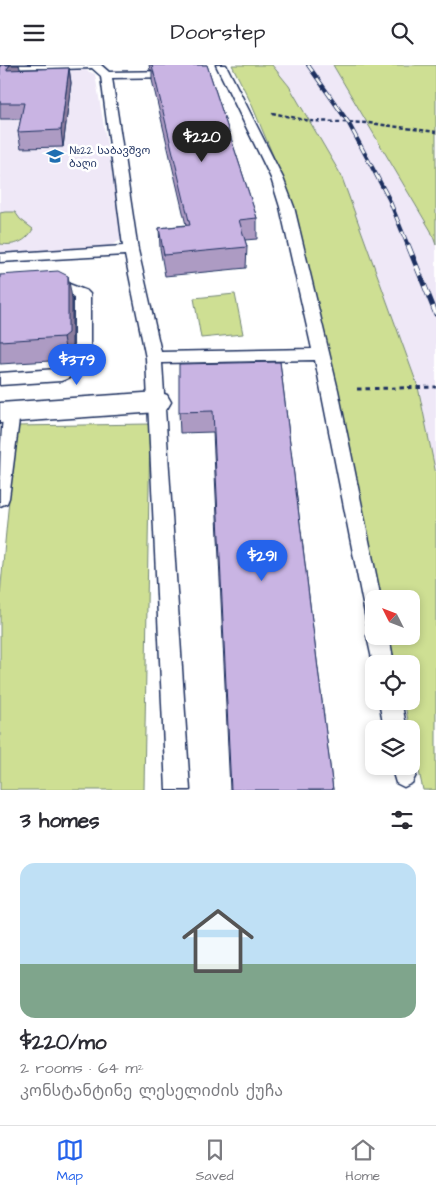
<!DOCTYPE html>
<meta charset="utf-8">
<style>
:root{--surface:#fff;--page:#f7f7f7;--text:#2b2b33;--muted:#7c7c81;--line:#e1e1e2;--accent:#2563eb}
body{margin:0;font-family:"Architects Daughter","Noto Sans Georgian",sans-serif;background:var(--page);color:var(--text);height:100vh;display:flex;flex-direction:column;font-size:19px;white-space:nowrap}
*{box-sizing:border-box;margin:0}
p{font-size:16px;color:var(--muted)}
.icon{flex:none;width:28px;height:28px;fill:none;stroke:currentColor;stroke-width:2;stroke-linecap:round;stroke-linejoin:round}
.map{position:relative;height:725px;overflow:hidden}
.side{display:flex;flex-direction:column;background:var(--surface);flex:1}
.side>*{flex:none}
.needle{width:32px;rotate:312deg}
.tools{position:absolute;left:365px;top:525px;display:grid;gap:10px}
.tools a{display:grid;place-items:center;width:55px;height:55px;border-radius:10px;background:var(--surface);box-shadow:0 2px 8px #0003;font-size:25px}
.price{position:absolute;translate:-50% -42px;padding:0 11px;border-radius:18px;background:var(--accent);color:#fff;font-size:16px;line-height:32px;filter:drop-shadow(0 1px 2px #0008)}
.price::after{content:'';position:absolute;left:50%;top:30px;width:15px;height:11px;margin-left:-8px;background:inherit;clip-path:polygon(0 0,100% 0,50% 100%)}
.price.on{background:#222;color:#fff}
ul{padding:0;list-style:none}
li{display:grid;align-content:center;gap:10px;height:265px;padding:0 20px}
li span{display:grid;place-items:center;height:155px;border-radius:15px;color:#555}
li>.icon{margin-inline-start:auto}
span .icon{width:90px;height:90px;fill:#fffc;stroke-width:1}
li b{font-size:21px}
h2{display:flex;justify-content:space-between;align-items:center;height:60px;padding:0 20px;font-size:21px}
header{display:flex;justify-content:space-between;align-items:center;height:65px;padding:0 20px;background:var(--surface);font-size:22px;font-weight:600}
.dock{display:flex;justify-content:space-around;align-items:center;height:70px;border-top:1px solid var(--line);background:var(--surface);font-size:14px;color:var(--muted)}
.dock a{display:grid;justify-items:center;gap:2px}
.dock .on{color:var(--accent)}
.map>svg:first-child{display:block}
.built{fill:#efe8f7}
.green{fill:#cedf93;stroke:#748778}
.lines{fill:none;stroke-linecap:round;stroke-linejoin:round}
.service-casing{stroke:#1b2f5e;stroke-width:3}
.minor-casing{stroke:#1b2f5e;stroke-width:3}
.path-far1{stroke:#1b2f5e;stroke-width:2.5;stroke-dasharray:4 2.5;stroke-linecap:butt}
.path{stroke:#1b2f5e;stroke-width:3;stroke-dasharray:4.5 4;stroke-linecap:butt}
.service{fill:#fff;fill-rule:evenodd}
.minor{fill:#fff;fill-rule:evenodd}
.rail-far1-casing{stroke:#1b2f5e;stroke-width:4}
.rail-casing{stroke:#1b2f5e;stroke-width:5.5}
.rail-far1{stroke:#fff;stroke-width:2.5;stroke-dasharray:8;stroke-linecap:butt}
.rail{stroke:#fff;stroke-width:4;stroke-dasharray:11;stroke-linecap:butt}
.wall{fill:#ad9bc3;stroke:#1b2f5e}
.shaded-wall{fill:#8d7e9f;stroke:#1b2f5e}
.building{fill:#c9b4e3;stroke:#1b2f5e}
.labels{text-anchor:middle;stroke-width:5;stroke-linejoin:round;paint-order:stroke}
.far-poi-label{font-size:11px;fill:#1b2f5e;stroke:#fff;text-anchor:start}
</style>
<header><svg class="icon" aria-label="menu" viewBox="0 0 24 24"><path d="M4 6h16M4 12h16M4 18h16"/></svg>Doorstep<svg class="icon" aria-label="search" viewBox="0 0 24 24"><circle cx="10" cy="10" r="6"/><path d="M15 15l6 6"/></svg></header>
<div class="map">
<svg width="436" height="725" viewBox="0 0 436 725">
<rect width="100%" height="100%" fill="#fff"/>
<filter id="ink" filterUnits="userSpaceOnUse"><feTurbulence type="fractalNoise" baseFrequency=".02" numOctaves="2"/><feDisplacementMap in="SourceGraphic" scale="10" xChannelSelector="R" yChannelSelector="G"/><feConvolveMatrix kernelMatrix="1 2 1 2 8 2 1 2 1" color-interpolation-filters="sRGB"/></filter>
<g filter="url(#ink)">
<path class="built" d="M 272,0 L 333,0 L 431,166 L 436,180 L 436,409 L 418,322 L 341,110 L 289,21 Z
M 85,5 L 95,9 L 123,174 L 103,185 L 0,189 L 0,6 Z"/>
<path class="green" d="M 232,0 L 272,0 L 289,21 L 341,110 L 418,322 L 436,409 L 436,725 L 423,725 L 404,636 L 411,636 L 411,599 L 395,599 L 389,571 L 411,571 L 411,534 L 381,534 L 295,143 L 251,38 Z
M 333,0 L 436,0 L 436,180 L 431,166 Z
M 5,147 L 15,147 L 20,154 L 33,164 C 26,177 15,181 0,179 L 0,148 Z
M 235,229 L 243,269 L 201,273 L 194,233 Z
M 150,359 L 144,725 L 0,725 L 0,530 L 16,361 Z"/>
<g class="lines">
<g class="service-casing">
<path id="service" d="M 0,0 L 101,0 L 109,7 L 176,6 L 181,9 L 176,12 L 112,13 L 138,185 L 161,287 L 312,284 L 280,142 L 271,113 L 216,0 L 226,0 L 283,113 L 294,142 L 338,325 L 381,534 L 374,534 L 374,561 L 367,559 L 315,295 L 162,298 L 190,725 L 166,725 L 146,293 L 125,190 L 0,197 L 0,189 L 123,181 L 101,11 L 92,3 L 0,6 Z
M 0,216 L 64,217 L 87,226 L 90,229 L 90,294 C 85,303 71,313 61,316 L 0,320 L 0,308 L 57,304 L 74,292 L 74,232 L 62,227 L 0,226 Z
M 11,341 L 17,343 L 20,347 L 9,433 L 7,438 L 0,441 C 0,418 0,360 5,343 Z
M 374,563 L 374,571 L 389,571 L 394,599 L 374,599 L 374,603 L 367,571 L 370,564 Z
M 379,636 L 401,636 L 407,664 L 384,664 Z
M 411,693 L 416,710 L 412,718 L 404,722 L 396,718 L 391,701 L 411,701 Z"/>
</g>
<g class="minor-casing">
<path id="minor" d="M 158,327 L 167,330 L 171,337 L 167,344 L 158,347 L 0,358 L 0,338 Z"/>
</g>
<path class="path-far1" d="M 272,48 L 310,56 L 369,58 L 436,67"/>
<path class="path" d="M 357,324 L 436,322"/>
<use href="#service" class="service"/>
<use href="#minor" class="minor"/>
<g class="rail-far1-casing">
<path id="rail-far1" d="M 308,0 L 348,57 L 389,134 L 408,181"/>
</g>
<g class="rail-casing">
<path id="rail" d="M 408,180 L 436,249"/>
</g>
<use href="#rail-far1" class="rail-far1"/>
<use href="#rail" class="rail"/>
</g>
<path class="wall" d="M 0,0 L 19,0 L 20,4 L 69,3 L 71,18 L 63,82 L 21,83 L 18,67 L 21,54 L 0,54 Z
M 149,0 L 207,0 L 257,153 L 257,174 L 245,175 L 247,182 L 246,203 L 165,211 L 160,183 L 159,163 L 186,160 L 152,15 L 152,5 L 150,5 Z
M 0,210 L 72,233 L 72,291 L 67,295 L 0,299 Z
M 280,297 L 333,725 L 230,725 L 213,367 L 180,368 L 179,347 Z"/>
<path class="shaded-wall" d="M 10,0 L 19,0 L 21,7 L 6,5 Z
M 69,3 L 71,18 L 63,82 L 61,65 Z
M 68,211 L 72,233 L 72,291 L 67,295 L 63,272 Z"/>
<path class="building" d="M 0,0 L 10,0 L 6,5 L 69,3 L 61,65 L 18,67 L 24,38 L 0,38 Z
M 152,0 L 207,0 L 257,153 L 239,155 L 247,182 L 164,190 L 159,163 L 190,160 Z
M 58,206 L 68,211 L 68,268 L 63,272 L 0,276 L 0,210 Z
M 280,297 L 333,725 L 231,725 L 213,346 L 179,347 L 179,299 Z"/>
</g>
<defs>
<g id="school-bare" transform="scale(1.35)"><path d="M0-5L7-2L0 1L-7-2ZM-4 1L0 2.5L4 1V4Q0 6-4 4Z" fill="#1f6fb2" stroke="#fff" stroke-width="2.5" paint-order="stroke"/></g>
</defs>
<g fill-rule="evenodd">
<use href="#school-bare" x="55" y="91"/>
</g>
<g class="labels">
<g class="far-poi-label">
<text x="69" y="89">№22 საბავშვო<tspan x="69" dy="13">ბაღი</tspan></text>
</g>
</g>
</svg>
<div class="tools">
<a><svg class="needle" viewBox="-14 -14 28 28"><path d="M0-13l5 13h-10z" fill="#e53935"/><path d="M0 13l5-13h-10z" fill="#7c7c81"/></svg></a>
<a><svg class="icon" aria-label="locate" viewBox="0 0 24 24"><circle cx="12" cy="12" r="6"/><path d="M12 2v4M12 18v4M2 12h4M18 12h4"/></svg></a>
<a><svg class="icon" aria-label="layers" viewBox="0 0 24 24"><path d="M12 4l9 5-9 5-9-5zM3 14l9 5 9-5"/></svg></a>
</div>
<b class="price on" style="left:202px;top:98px">$220</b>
<b class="price" style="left:77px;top:321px">$379</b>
<b class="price" style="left:262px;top:517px">$291</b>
</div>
<section class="side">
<h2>3 homes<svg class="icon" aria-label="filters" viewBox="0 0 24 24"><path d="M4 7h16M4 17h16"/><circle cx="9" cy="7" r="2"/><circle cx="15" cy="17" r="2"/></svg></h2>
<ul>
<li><span style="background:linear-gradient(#bfe0f5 65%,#7fa58c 0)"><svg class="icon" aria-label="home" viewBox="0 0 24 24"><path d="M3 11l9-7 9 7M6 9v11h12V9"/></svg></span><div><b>$220/mo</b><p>2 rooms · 64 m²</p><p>კონსტანტინე ლესელიძის ქუჩა</p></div></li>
</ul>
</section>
<nav class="dock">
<a class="on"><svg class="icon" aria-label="map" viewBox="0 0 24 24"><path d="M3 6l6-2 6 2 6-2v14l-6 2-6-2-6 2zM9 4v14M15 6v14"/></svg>Map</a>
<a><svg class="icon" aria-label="saved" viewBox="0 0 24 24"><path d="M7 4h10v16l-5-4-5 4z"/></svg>Saved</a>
<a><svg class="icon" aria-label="home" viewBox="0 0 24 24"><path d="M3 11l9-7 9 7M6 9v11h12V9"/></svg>Home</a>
</nav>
